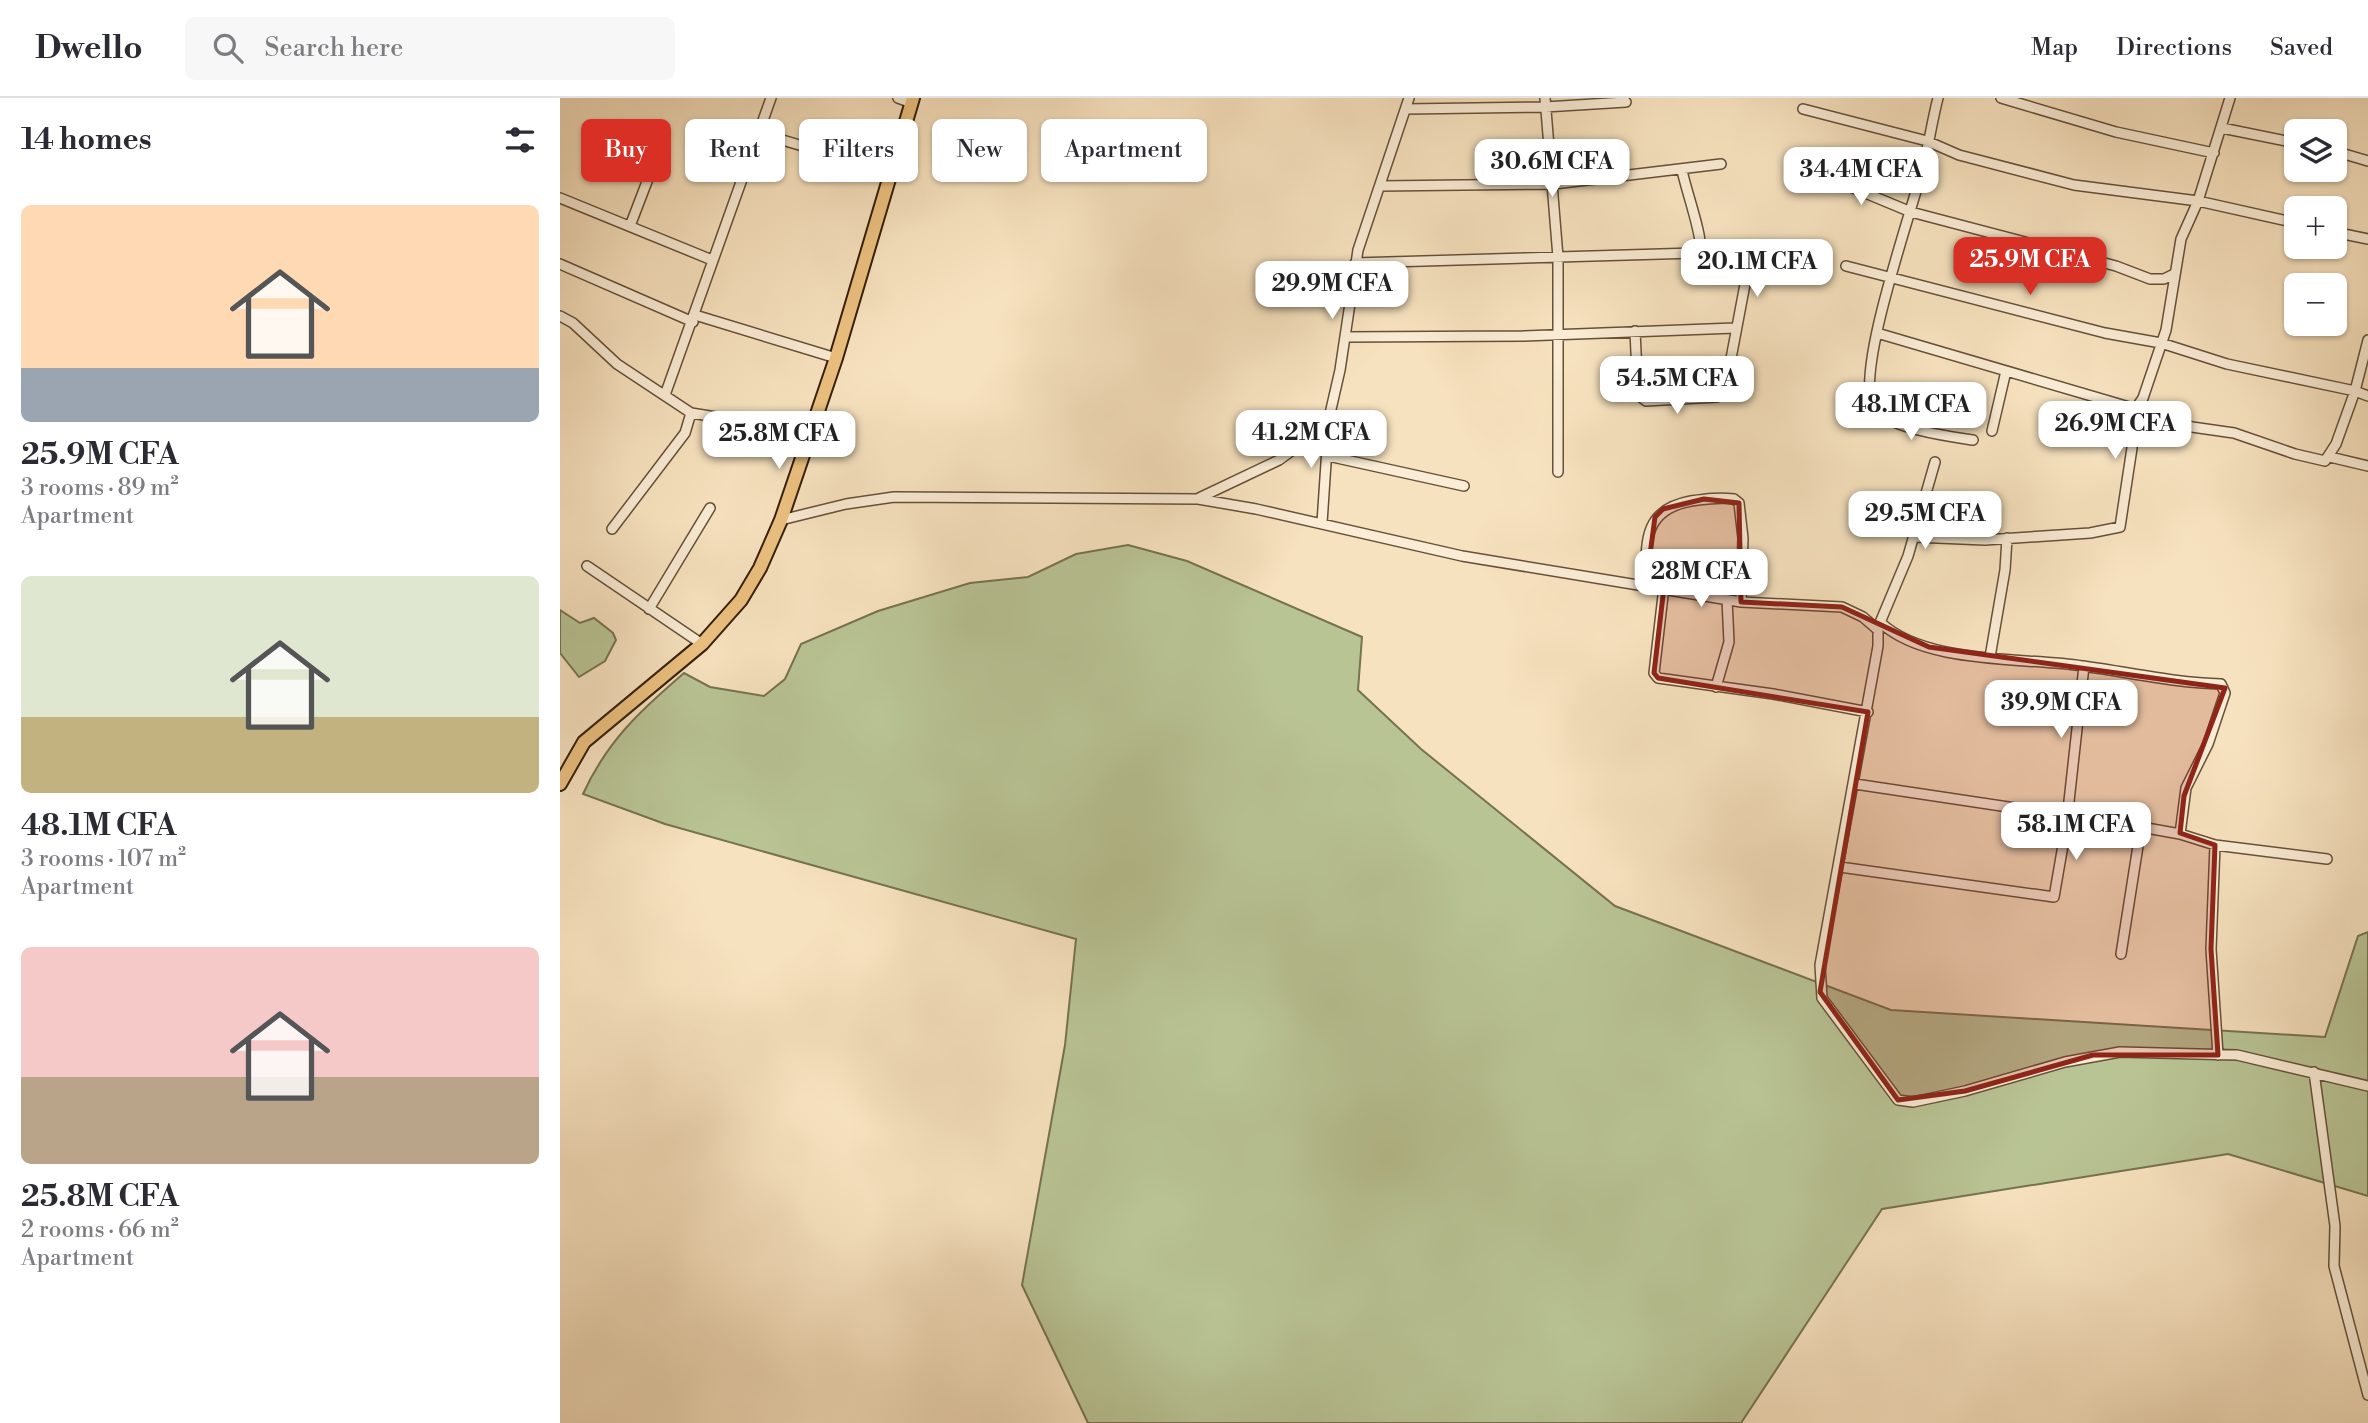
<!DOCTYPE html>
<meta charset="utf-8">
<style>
:root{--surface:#fff;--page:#f7f7f7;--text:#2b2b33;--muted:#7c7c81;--line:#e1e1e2;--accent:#d93025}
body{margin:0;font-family:"Libre Bodoni",serif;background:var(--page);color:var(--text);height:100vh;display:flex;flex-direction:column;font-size:26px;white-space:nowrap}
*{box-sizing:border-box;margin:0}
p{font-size:23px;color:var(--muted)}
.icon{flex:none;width:38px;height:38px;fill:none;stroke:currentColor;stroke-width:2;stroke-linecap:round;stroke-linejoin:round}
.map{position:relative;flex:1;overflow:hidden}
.sheet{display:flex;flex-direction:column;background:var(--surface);width:560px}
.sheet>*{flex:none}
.top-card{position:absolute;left:21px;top:21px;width:665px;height:63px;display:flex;gap:14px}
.controls{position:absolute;left:1724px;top:21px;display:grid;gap:14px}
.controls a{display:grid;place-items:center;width:63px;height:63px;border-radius:10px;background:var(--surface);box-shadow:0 2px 5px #0004;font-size:35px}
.price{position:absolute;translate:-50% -60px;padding:0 16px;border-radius:14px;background:#fff;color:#222;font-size:23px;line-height:46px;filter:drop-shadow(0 2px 4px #0008)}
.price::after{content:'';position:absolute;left:50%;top:42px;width:21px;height:16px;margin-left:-10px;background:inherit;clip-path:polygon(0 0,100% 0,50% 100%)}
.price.selected{background:var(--accent);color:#fff}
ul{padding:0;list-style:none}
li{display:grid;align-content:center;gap:14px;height:371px;padding:0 21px}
li span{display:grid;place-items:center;height:217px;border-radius:10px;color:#555}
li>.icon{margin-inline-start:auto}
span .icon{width:126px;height:126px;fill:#fffc;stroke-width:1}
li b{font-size:30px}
h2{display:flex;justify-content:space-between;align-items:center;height:84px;padding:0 21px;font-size:30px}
.chip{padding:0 24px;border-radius:10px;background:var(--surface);box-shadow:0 2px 5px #0004;font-size:24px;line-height:63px}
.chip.selected{background:var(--accent);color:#fff}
header{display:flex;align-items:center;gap:42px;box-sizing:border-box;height:98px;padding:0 35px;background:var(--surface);border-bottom:2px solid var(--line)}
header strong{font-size:33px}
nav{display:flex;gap:38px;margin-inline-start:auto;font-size:24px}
.search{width:490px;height:63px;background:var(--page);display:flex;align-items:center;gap:18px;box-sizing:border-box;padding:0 24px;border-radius:10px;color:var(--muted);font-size:26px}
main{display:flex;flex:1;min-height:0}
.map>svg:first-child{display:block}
.green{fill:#b9c495;stroke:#777250;stroke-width:2}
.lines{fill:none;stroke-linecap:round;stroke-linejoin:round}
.minor-casing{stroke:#665038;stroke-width:12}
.major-casing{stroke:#351f0b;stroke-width:16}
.minor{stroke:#faecd5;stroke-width:9}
.major{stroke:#ecc180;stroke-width:12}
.marked{fill:#8f2418;fill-opacity:0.2;stroke:#8f2418;stroke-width:5;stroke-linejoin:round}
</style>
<header>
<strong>Dwello</strong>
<div class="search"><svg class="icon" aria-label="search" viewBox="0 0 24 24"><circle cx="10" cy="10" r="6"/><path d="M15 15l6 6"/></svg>Search here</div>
<nav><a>Map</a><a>Directions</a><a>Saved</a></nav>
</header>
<main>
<section class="sheet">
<h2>14 homes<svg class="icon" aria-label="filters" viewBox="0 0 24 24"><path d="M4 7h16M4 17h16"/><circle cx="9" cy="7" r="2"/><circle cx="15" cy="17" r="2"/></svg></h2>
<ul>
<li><span style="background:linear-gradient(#ffd9b3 75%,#9aa5b1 0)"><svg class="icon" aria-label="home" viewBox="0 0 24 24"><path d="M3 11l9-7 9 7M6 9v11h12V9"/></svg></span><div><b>25.9M CFA</b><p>3 rooms · 89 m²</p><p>Apartment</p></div></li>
<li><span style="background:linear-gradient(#dfe7d0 65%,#c2b280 0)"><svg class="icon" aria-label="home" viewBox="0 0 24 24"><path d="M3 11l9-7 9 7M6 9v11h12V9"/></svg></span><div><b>48.1M CFA</b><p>3 rooms · 107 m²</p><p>Apartment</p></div></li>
<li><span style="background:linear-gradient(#f6c9c9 60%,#b9a48a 0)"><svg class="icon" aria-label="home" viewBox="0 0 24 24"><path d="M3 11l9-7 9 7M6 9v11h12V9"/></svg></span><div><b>25.8M CFA</b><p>2 rooms · 66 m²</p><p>Apartment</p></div></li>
</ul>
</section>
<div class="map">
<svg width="1808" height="1325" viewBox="0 0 1808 1325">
<rect width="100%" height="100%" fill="#f7e2bf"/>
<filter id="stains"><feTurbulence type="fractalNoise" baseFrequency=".00286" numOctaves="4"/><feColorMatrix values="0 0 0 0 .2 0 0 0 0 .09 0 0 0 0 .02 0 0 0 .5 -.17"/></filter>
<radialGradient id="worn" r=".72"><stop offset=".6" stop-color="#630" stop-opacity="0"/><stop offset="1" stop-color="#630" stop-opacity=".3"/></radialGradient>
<path class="green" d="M 568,447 L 627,463 L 802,539 L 798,592 L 861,651 L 1055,808 L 1331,912 L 1765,939 L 1798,838 L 1808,834 L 1808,1098 L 1668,1056 L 1322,1111 L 1181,1325 L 528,1325 L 462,1187 L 505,947 L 516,841 L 105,726 L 23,696 C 47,643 81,612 124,575 L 150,589 L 204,598 L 225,581 L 241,546 L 318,513 L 410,485 L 468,479 L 516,456 Z
M 0,512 L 20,525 L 34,520 L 53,535 L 56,542 L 45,563 L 19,579 L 0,555 Z"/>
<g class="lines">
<g class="minor-casing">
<path id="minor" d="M 338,0 L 352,5
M 985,0 L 998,159 L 998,374
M 1378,0 C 1372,23 1369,46 1363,68 C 1352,114 1295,272 1313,309 C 1324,330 1392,339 1413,342
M 1441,0 L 1556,34 L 1654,55
M 846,11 L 985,9 L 1066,4
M 1243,11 L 1367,43 L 1399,57 L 1514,87 L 1638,103 L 1736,125
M 1662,30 L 1736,45
M 199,35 L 330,74
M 1774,53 L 1808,63
M 1262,77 L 1351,114 L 1556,168 L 1590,181 L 1604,181 L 1614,176
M 820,88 L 994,86 L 1161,66
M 0,100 L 152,162
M 70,128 L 93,68
M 1774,134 L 1808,141
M 795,165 L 1135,155 L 1140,151 C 1143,139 1125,89 1122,72
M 0,166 L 133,224
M 1286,168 L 1545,235 L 1601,245 L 1667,266 L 1795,293 L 1776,346 L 1765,363 L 1735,356 L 1674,335 L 1632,329 L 1578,308
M 135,217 L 276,260
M 0,218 L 13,225 L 57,266 L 131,315 L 251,334
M 1075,233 L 1078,297 L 1086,303 L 1157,299 L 1166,287 L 1189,165
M 1317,235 L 1576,311
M 786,239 L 963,238 L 1175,230
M 1808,242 L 1795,293 L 1808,298
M 105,297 L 211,0
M 1432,333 L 1446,273
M 1497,334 C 1528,330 1566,331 1583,300 L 1606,232 L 1621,141 L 1638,103 L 1670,0
M 768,358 L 904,388
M 1770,359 L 1808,368
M 639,400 L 719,362 L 745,343 L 769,320 L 780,272 L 798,152 L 849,0
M 221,422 L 286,406 L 334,399 L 638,401 L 696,411 L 902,458 L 1181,504 L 1282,509 L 1303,519 L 1318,532 L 1318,548 L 1260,867 L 1262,900 L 1338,1002 L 1353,1004 L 1405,993 L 1505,964 L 1560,954 L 1677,957 L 1808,988
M 762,425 L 769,320
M 52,431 L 125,335 L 131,315
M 1354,439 L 1425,442 L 1530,435 L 1560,429 L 1572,350 L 1571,316
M 27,468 L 142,546
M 1086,487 C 1086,445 1082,412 1131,403 C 1145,401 1159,399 1174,401 L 1179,405 L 1183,440 L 1181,504
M 1104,489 L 1094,575 L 1098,580 L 1213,596 L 1308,614
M 89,511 L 150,410
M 1320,524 C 1365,567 1464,559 1522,568 C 1569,574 1614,585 1661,586 L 1665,595 L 1648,646 L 1626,690 L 1620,736
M 1319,527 L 1348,458 L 1375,364
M 1430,559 L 1445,472 L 1447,440
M 1156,589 L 1169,544 L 1167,502
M 1295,686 L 1581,729 L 1620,736 L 1655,747 L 1767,761
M 1655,747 L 1651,851 L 1658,957
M 1280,769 L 1494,799 L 1506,730 L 1524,568
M 1561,856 L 1581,729
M 1754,974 L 1775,1128 L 1774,1168 L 1808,1297"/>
</g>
<g class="major-casing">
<path id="major" d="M 0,686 L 24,644 L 142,546 L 181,502 L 200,470 L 221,422 L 276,260 L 353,0"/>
</g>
<use href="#minor" class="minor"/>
<use href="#major" class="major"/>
</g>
<path class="marked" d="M 1144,401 L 1179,405 L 1181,504 L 1282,509 L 1369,549 L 1665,590 L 1624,698 L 1620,735 L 1655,747 L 1651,851 L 1658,957 L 1533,957 L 1405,993 L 1338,1002 L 1260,894 L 1308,614 L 1098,580 L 1094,575 L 1104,489 L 1086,487 L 1095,419 L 1103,411 Z"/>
<rect width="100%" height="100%" filter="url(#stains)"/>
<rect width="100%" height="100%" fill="url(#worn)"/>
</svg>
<div class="controls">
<a><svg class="icon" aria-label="layers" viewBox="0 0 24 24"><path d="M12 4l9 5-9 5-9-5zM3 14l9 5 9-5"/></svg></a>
<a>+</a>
<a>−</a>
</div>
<b class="price" style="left:992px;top:101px">30.6M CFA</b>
<b class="price" style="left:1301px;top:109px">34.4M CFA</b>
<b class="price selected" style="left:1470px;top:199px">25.9M CFA</b>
<b class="price" style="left:1197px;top:201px">20.1M CFA</b>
<b class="price" style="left:772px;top:223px">29.9M CFA</b>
<b class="price" style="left:1117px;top:318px">54.5M CFA</b>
<b class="price" style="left:1351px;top:344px">48.1M CFA</b>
<b class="price" style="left:1555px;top:363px">26.9M CFA</b>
<b class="price" style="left:751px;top:372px">41.2M CFA</b>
<b class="price" style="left:219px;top:373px">25.8M CFA</b>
<b class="price" style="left:1365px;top:453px">29.5M CFA</b>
<b class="price" style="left:1141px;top:511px">28M CFA</b>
<b class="price" style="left:1501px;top:642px">39.9M CFA</b>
<b class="price" style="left:1516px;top:764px">58.1M CFA</b>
<div class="top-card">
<a class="chip selected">Buy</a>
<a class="chip">Rent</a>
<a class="chip">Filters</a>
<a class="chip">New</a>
<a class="chip">Apartment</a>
</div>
</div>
</main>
